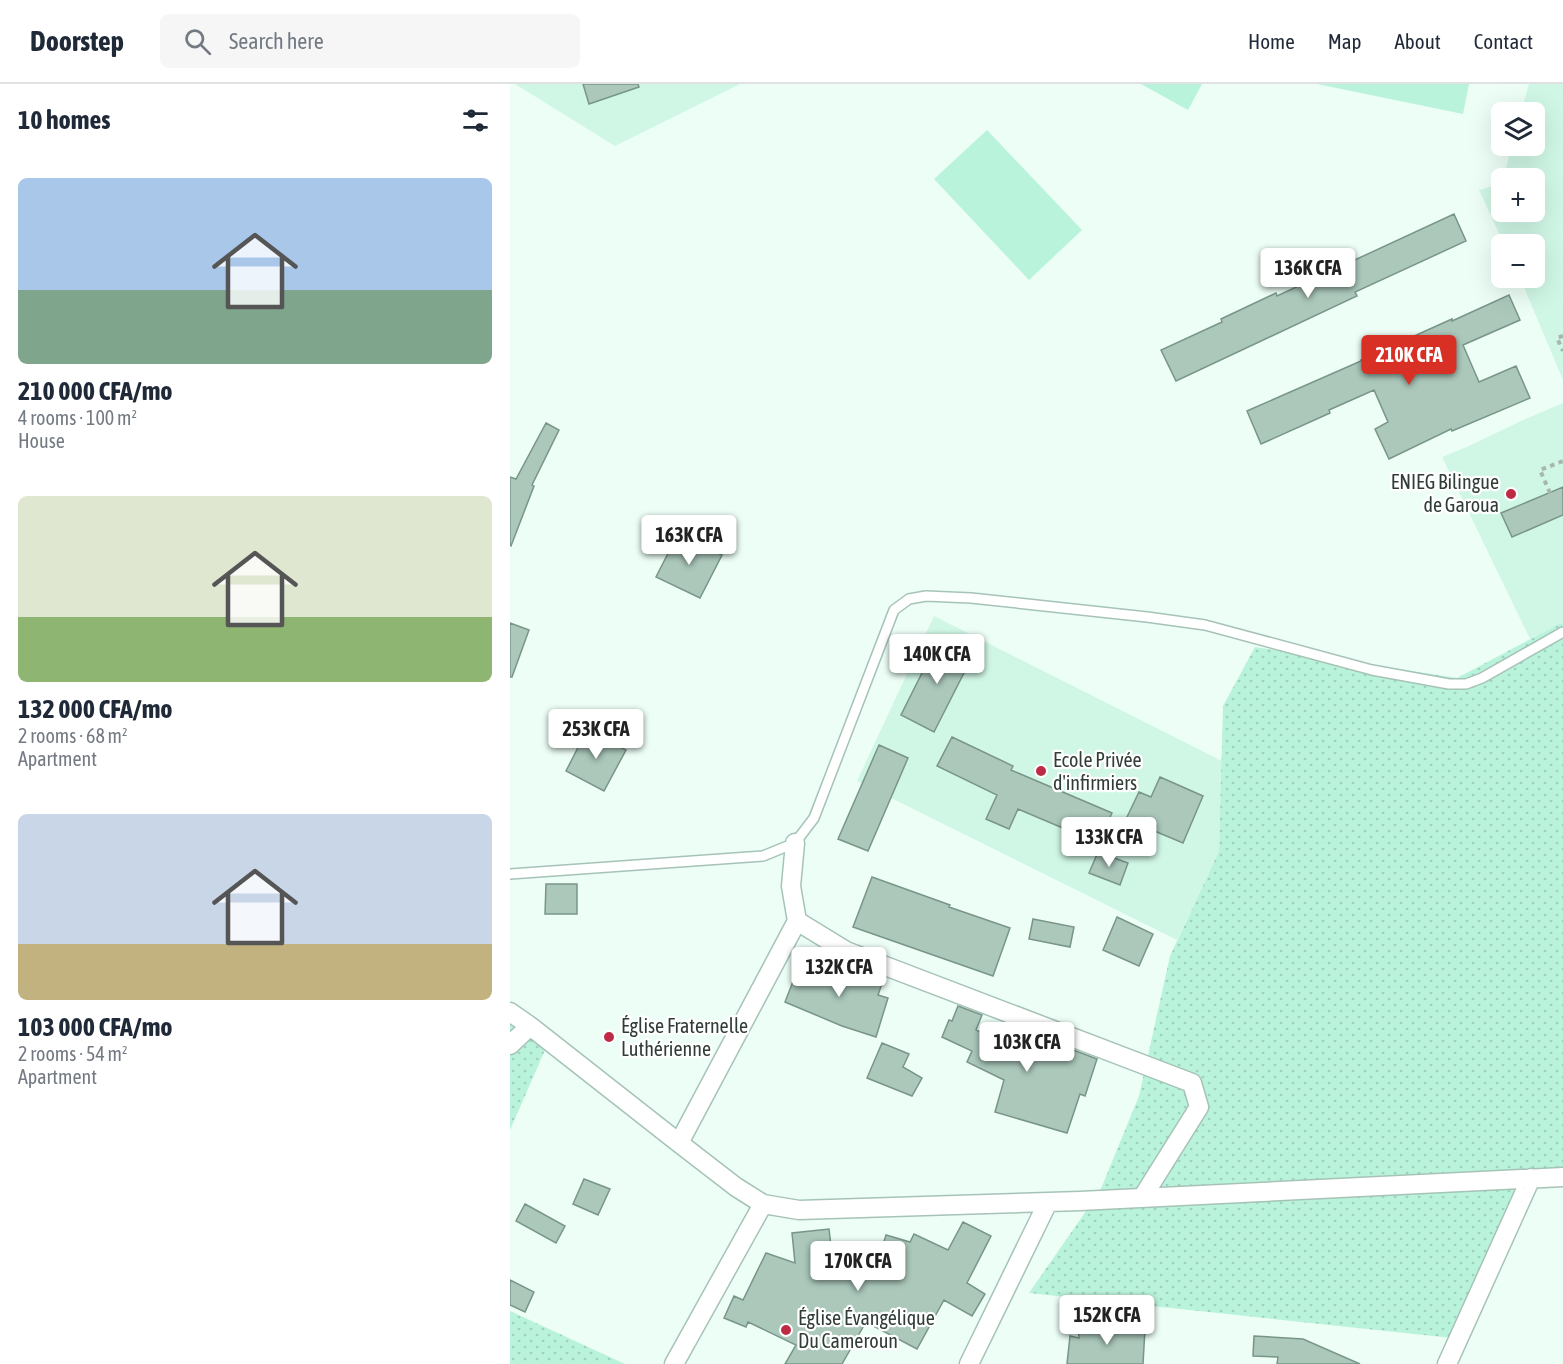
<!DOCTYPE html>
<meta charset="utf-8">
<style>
:root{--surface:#fff;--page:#f6f6f7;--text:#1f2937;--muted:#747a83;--line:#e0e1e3;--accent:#d93025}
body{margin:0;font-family:"Asap Condensed",sans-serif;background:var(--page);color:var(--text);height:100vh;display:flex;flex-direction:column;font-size:22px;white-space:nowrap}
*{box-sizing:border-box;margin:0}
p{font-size:20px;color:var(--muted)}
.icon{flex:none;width:33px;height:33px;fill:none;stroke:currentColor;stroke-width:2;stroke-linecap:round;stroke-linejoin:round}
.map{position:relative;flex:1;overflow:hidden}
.details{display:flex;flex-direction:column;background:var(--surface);width:510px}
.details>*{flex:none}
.controls{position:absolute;left:981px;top:18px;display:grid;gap:12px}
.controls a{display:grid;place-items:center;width:54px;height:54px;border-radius:9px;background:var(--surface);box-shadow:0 6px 24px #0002;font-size:30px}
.price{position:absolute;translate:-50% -51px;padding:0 14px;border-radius:6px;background:#fff;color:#222;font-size:20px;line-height:39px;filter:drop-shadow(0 2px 3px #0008)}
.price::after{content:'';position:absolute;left:50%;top:36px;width:18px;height:14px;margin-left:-9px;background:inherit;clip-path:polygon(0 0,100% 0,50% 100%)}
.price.current{background:var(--accent);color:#fff}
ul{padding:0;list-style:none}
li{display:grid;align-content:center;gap:12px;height:318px;padding:0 18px}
li span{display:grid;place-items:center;height:186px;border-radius:9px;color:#555}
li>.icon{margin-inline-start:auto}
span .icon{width:108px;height:108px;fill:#fffc;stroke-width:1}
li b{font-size:26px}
h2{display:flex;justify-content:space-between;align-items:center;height:72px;padding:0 18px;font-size:26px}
header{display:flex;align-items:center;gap:36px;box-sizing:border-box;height:84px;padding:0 30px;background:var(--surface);border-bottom:2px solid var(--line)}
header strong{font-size:28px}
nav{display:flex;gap:33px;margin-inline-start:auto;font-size:21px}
.search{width:420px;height:54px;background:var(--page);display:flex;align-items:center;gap:15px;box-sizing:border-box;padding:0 21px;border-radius:9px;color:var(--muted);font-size:22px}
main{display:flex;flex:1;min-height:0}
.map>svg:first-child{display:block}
.built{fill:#d0f7e6}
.grass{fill:url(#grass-dots)}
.pitch{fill:#baf3db}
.building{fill:#abc8bb;stroke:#799589;stroke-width:1.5}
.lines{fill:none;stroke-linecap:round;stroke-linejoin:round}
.lane-casing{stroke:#a6c3b7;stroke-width:12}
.street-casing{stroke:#a6c3b7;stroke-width:21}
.path{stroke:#a7b7b0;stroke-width:4;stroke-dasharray:4.5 4.5;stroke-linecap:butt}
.lane{stroke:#fff;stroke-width:9}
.street{stroke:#fff;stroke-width:18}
.poi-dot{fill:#bd2c44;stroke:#fff;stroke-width:2}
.labels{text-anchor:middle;stroke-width:4.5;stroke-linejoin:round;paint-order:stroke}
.poi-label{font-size:20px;fill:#303c36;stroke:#fff;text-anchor:start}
</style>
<header>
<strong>Doorstep</strong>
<div class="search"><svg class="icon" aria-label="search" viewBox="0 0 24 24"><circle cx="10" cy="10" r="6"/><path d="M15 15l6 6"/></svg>Search here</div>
<nav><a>Home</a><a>Map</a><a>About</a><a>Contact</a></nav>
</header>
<main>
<section class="details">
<h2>10 homes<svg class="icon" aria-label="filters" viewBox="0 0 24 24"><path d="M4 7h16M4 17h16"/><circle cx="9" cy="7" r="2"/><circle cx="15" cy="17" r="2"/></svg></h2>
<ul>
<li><span style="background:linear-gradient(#a9c7e8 60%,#7fa58c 0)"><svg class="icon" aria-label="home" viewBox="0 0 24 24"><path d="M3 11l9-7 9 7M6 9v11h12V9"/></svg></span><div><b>210 000 CFA/mo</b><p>4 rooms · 100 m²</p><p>House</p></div></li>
<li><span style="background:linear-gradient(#dfe7d0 65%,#8fb573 0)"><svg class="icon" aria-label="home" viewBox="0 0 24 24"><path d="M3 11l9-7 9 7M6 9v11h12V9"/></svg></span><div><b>132 000 CFA/mo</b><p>2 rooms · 68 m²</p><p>Apartment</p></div></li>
<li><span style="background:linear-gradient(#c9d6e8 70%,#c2b280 0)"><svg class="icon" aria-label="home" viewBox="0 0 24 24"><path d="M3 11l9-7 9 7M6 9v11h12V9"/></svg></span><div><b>103 000 CFA/mo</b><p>2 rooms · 54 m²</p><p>Apartment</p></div></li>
</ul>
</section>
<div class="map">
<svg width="1053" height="1280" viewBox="0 0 1053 1280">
<defs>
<pattern id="grass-dots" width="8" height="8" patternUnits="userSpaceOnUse" patternTransform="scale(1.5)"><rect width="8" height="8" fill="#baf3db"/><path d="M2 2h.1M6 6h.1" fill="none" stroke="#a0d1bd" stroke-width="1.8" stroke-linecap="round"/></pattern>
</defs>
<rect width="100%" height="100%" fill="#ecfef6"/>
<path class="built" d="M 5,0 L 230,0 L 105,62 Z
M 1019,0 L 1053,0 L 1053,296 L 1010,194 L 1024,194 L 1024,160 L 994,160 L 969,106 L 991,100 L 992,128 L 1024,128 L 1024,94 L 993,94 L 1002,62 L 1024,62 L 1024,28 L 1011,28 Z
M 1053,319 L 1053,540 L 1049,540 L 1020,555 L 932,373 L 959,362 L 1013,336 Z
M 424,532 L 712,677 L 709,767 L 667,856 L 347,697 Z"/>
<path class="grass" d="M 1049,540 L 1053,540 L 1053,1101 L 1020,1105 L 942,1254 L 519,1209 L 590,1107 L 629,1012 L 660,872 L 709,767 L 713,622 L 745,563 L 947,594 Z
M 0,934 L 39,957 L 0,1046 Z
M 0,1227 L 115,1280 L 0,1280 Z"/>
<path class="pitch" d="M 631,0 L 692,0 L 678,26 Z
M 807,0 L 959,0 L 953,30 Z
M 477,46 L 572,146 L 519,196 L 424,95 Z"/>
<path class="building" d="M 73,0 L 128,0 L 129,3 L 79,20 Z
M 944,130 L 956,157 L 845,208 L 847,212 L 666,297 L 651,266 L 712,238 L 711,235 L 766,209 L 767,212 Z
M 999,211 L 1010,236 L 953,261 L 969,298 L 1006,282 L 1020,314 L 942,347 L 941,345 L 879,375 L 865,345 L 878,338 L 864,306 L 819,326 L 820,329 L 751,360 L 737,327 L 851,277 L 851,276 L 942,235 L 942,237 Z
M 36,339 L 49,346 L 22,401 L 24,402 L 1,462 L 0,461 L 0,393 L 6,395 Z
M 1053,403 L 1053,431 L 1002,453 L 991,429 Z
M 168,450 L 212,471 L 190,514 L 146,493 Z
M 0,539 L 19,546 L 2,593 L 0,593 Z
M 429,555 L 463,571 L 424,648 L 391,631 Z
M 77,646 L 116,666 L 94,707 L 56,687 Z
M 442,653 L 503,682 L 501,686 L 602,729 L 588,759 L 508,725 L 499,745 L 476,735 L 487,711 L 427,682 Z
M 369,661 L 398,674 L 358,767 L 328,755 Z
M 650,693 L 693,712 L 673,759 L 616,735 L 629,708 L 641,713 Z
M 588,768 L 618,779 L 610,801 L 579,789 Z
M 362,793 L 440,821 L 439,823 L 500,844 L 483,892 L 343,843 Z
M 36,800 L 67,800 L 67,830 L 35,830 Z
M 607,833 L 643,850 L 629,882 L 593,866 Z
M 523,835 L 564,843 L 560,863 L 519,855 Z
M 291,877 L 349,900 L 354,886 L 374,894 L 368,911 L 378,914 L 366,953 L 332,942 L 275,918 Z
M 448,922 L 472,931 L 466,946 L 510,967 L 515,949 L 541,957 L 539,970 L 545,972 L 550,961 L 587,975 L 575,1012 L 570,1010 L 557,1049 L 485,1028 L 494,996 L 457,978 L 462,967 L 432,953 L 439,936 L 442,937 Z
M 372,959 L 399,970 L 393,983 L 412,994 L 402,1012 L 357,994 Z
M 74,1095 L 100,1105 L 88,1131 L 63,1120 Z
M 15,1120 L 55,1142 L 46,1159 L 6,1137 Z
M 453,1138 L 481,1152 L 457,1199 L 475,1210 L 462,1232 L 434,1216 L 407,1265 L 356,1238 L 332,1280 L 275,1280 L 286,1261 L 238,1238 L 236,1243 L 214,1234 L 224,1212 L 233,1216 L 256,1169 L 285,1179 L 282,1149 L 319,1145 L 321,1162 L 367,1181 L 376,1151 L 400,1158 L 404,1150 L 438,1166 Z
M 0,1196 L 24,1208 L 15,1228 L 0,1221 Z
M 587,1239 L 587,1242 L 635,1245 L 633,1280 L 557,1280 L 560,1252 L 569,1254 L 568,1242 Z
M 744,1252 L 793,1255 L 850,1280 L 767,1280 L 768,1273 L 743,1272 Z"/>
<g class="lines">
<g class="lane-casing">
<path id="lane" d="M 0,790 L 253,772 L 285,759 L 304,734 L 384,526 L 399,515 L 416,512 L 461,514 L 637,533 L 695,541 L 862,586 L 939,600 L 956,600 L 972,594 L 1053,548"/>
</g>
<g class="street-casing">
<path id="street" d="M 287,837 L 336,867 L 682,999 L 689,1023 L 632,1114
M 0,928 L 20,942 L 169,1059 L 226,1103 L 253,1120 L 289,1126 L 570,1117 L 1053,1093
M 0,961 L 20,942
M 169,1059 L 287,837 L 281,802 L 285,759
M 164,1280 L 253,1120
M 459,1280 L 538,1118
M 937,1280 L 1021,1094"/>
</g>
<path class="path" d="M 1053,252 L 1047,254 L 1053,267
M 1040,409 L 1030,386 L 1053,377"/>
<use href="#lane" class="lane"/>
<use href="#street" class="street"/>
</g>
<g class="poi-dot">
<circle cx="1001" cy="410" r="6"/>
<circle cx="531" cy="687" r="6"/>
<circle cx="99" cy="953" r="6"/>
<circle cx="276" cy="1246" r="6"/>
</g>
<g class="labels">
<g class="poi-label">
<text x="989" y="405" text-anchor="end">ENIEG Bilingue<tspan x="989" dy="23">de Garoua</tspan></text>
<text x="543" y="683">Ecole Privée<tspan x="543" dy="23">d'infirmiers</tspan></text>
<text x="111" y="949">Église Fraternelle<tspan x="111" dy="23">Luthérienne</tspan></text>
<text x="288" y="1241">Église Évangélique<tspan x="288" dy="23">Du Cameroun</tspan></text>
</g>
</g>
</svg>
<div class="controls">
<a><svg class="icon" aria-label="layers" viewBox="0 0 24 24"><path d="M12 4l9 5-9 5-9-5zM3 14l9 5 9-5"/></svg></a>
<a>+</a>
<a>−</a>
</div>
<b class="price" style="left:798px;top:215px">136K CFA</b>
<b class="price current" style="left:899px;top:302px">210K CFA</b>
<b class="price" style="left:179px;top:482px">163K CFA</b>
<b class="price" style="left:427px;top:601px">140K CFA</b>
<b class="price" style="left:86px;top:676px">253K CFA</b>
<b class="price" style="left:599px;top:784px">133K CFA</b>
<b class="price" style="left:329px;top:914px">132K CFA</b>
<b class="price" style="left:517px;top:989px">103K CFA</b>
<b class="price" style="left:348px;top:1208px">170K CFA</b>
<b class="price" style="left:597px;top:1262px">152K CFA</b>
</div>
</main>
